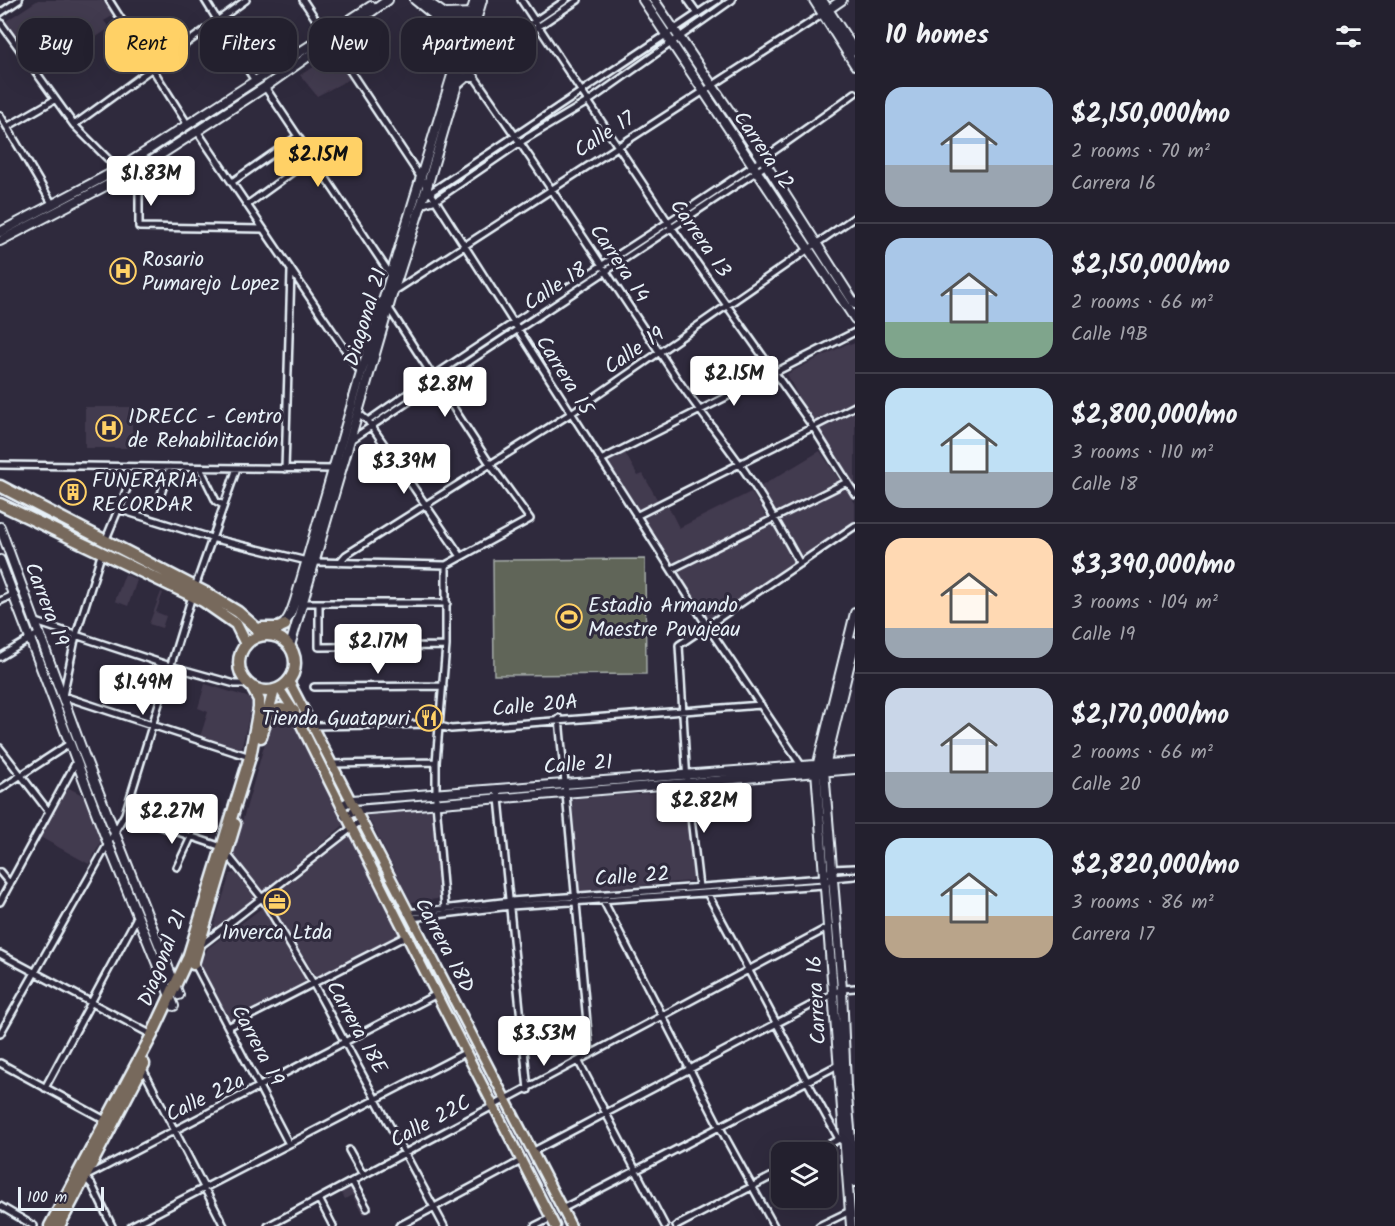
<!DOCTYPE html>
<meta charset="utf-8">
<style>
:root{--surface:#23202e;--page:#2b2836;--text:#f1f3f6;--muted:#a3a3aa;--line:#403e4a;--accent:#ffd166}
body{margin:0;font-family:Kalam,sans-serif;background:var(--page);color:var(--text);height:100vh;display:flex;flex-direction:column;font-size:22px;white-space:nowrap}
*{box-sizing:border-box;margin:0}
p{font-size:20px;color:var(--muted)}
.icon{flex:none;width:33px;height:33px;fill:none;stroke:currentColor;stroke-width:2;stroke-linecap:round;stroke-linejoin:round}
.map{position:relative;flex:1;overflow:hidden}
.sheet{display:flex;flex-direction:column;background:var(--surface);width:540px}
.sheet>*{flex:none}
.top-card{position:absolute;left:18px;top:18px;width:570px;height:54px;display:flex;gap:12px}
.fabs{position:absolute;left:771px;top:1142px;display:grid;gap:12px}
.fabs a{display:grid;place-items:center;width:66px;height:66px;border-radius:12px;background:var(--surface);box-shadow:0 6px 24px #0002,0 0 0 2px var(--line);font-size:30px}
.scale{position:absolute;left:18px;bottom:15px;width:86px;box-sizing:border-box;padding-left:6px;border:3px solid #e8f1f8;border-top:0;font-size:16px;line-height:21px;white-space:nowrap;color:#e8f1f8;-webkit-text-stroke:4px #2f2a3d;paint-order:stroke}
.price{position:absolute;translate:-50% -51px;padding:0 14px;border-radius:6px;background:#fff;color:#222;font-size:20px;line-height:39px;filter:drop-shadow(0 2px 3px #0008)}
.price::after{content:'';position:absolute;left:50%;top:36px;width:18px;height:14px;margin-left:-9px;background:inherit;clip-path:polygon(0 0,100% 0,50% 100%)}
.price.current{background:var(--accent);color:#111}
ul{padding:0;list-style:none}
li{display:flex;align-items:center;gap:18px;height:150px;padding:0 30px}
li+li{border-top:2px solid var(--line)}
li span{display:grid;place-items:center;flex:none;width:168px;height:120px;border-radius:18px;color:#555}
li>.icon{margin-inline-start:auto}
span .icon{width:72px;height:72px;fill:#fffc;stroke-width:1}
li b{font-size:26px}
h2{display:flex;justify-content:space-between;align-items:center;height:72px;padding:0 30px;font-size:26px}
.pill{padding:0 21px;border-radius:18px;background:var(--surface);box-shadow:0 6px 24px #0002,0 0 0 2px var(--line);font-size:21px;line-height:54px}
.pill.current{background:var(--accent);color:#111}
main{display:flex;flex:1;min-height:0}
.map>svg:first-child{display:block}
.built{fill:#433a4f}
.green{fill:#616558;stroke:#a4aba8;stroke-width:1.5}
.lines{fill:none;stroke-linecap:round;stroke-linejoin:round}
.street-casing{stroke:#e8f1f8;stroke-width:10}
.secondary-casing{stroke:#e8f1f8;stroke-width:12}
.primary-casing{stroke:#e8f1f8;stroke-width:13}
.highway-casing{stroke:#e8f1f8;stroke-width:15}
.street{stroke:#2f2a3d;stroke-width:5}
.secondary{stroke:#2f2a3d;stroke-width:8}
.primary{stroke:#77695c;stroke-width:8}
.highway{stroke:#77695c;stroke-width:10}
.labels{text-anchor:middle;stroke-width:6;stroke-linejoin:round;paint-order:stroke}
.street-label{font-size:21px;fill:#e8f1f8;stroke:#2f2a3d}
.poi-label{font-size:21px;fill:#e8f1f8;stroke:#2f2a3d;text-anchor:start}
</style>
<main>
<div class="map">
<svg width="855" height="1226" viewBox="0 0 855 1226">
<rect width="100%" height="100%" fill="#2f2a3d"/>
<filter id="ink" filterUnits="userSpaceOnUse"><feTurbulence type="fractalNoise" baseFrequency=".0167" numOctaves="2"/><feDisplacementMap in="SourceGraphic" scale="12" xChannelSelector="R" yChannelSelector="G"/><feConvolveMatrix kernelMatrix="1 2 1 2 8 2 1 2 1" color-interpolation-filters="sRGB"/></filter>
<g filter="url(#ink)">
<path class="built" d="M 38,0 L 102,0 L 114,15 L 104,21 L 110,28 L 42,72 L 29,51 L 26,53 L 6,21 Z
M 333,56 L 350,79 L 317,96 L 300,75 Z
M 849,343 L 850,345 L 855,343 L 855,403 L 812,424 L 787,374 Z
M 855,406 L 855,494 L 810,427 Z
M 85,407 L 132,407 L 132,448 L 85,448 Z
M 820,451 L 840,481 L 771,518 L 753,491 Z
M 625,453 L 638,476 L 643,474 L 658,501 L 638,511 L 608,465 L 610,461 Z
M 843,485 L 855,503 L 855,525 L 802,558 L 776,522 Z
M 751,492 L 768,519 L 672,566 L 641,515 L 666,502 L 679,528 Z
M 772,524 L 800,560 L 706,620 L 675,569 Z
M 125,574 L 137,580 L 128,606 L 115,601 Z
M 161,592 L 163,593 L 156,612 L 166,616 L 162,628 L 149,624 Z
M 205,684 L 247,697 L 253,701 L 241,750 L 200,737 L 208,712 L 198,708 Z
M 276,719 L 294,720 L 347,822 L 264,893 L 232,857 L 271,722 Z
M 67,787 L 88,798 L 103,838 L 89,864 L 40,837 Z
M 685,791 L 693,877 L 691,881 L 580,891 L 578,889 L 572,798 Z
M 430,808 L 434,810 L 441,896 L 437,899 L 411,902 L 367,815 L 368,812 Z
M 351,835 L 403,937 L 318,980 L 268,900 Z
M 235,873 L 257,900 L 219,930 L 214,925 L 230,874 Z
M 262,908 L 309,984 L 231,1024 L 200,967 L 200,963 L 208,948 Z
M 352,1184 L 368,1213 L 363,1216 L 352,1195 L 345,1199 L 341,1192 Z"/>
<path class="green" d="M 645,559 L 646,674 L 494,675 L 493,560 Z"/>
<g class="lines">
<g class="street-casing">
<path id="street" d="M 109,0 L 188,125
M 205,0 L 255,81
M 303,0 L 427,187 L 706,624 L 801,765
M 521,0 L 672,228 L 813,427 L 855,494
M 688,0 L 698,14
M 0,13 L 19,0
M 0,22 L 74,125 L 139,190 L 139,227 L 263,229
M 464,62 C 536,163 603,268 672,371 C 693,403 717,432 739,463 C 762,495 781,529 800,564
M 467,67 L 566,0
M 471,72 L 578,0
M 265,87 L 392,277
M 0,115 L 53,205
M 74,125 L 246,0
M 7,127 L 54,100
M 197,131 L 361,373
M 232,182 L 298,136
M 428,194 L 718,0
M 247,205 L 312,158
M 420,205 L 436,200 L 522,141 L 589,101 L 732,0
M 393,292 L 823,14
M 357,412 L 368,421 L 460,555
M 368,421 C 528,308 698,210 855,93
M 352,439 L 768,164
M 601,460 L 855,332
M 0,465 L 334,469
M 200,468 L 216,501 L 223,505
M 285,469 L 291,271
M 161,494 L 170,467
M 118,509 L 211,538 L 307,561
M 636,516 L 855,406
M 106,539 L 136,467
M 102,552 L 76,635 L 63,696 L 250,757
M 315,562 L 446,565 L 530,519 L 490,464 L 388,307
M 339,563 L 346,555 L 570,414 L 855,217
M 672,569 L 847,482
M 195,587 L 237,468
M 0,601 L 13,595
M 301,603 L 447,603
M 319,603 L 319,647 L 446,646
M 36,622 L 170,666 L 235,684 L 249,684
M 0,657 L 40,633
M 314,687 L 443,686
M 559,718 L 590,1055
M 312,726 L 433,724 L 451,729 L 761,705
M 0,748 L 49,812
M 333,764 L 436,762
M 498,788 L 528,1090
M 0,789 L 69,744
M 125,814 L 222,847
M 227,854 L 262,898 L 313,983 L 444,1226
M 177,867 L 192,835
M 0,872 L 10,884
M 699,887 L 687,783 L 679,645 L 855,526
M 707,893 C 752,974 793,1058 839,1139 L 844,1142
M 603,900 L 719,1126 L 774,1226
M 0,902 L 76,762
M 445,909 L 436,802 L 436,762 L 446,646 L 446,565
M 407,913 L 511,901 L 824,878 L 831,869 L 855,868
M 411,918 L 511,906 L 824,885 L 832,878 L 855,876
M 200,946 L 362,820
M 0,954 L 152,1035
M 195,964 L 289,1144
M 228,1027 L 408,935
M 0,1034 L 125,814 L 192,596
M 579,1062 L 665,1226
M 0,1063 L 105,1120
M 143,1069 L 224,1226
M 45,1088 L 137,917
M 349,1150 L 363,1175
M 532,1152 L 842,989 L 855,988
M 815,1152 L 839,1139
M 352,1181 L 367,1208
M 319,1199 L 333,1226
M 0,1206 L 34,1226
M 562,1209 L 838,1065
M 112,1226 L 92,1185 L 85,1177 L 435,995
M 131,1226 L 465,1053
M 268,1226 L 829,927
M 399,1226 L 521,1161
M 535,1226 L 551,1218
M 676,1226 L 782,1171
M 819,1226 L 850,1211"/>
</g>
<g class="secondary-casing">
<path id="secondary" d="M 415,0 L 440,20 L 469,21
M 425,0 L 445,14 L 473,13
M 643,0 L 855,319
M 654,0 L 767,166 L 855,304
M 814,0 L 855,65
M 822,0 L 855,51
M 826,11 L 842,0
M 434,18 L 459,56
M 458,84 L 466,77 L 474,77
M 139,190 L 142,167
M 0,232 L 119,169 L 371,6
M 0,241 L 142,167 L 265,87 L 388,0
M 0,527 L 84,755 L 179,995
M 0,560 L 107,841 L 174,1006
M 270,635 C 290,625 293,607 299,587 L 361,373 L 475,0
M 855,642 L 824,770 L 842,989 L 846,1086 L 855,1182
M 290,646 L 393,292 L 427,187 L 482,0
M 341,806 L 352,800 L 855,762
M 345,816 L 357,810 L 855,769
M 851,1226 L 816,771 L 855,613"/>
</g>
<g class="primary-casing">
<path id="primary" d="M 289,681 L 571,1226
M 279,688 L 294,711 C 379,884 467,1055 555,1226"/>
</g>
<g class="highway-casing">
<path id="highway" d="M 0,486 L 208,594 L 238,612 L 264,635
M 0,504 L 203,601 L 236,624 L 246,644
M 262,628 L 278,628 L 285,625
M239 663a28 28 0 1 1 56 0a28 28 0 1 1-56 0Z
M 267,713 L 280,709 L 294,711
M 261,737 L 274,690
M 193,964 L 235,824
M 50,1226 L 152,1035 L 188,958 L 250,757 L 259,708 L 259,700 L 252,687
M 59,1226 L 144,1064"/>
</g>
<use href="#street" class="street"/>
<use href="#secondary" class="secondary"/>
<use href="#primary" class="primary"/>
<use href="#highway" class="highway"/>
</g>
</g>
<defs>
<g id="hospital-ring" transform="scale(1.35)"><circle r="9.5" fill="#2f2a3d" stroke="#ffd166" stroke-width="1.5"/><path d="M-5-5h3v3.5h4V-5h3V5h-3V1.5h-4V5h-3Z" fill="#ffd166"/></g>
<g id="building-ring" transform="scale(1.35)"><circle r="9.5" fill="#2f2a3d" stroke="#ffd166" stroke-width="1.5"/><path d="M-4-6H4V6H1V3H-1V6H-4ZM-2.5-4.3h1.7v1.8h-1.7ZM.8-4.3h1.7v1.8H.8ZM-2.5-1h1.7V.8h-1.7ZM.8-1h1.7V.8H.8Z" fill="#ffd166"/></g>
<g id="stadium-ring" transform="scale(1.35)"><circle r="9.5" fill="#2f2a3d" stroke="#ffd166" stroke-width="1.5"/><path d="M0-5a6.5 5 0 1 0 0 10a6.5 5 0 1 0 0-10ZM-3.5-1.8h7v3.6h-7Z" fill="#ffd166"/></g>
<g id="restaurant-ring" transform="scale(1.35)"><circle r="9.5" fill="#2f2a3d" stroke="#ffd166" stroke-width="1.5"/><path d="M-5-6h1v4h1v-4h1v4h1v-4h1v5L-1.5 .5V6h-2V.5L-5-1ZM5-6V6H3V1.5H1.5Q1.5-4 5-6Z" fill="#ffd166"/></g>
<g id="office-ring" transform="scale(1.35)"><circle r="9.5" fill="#2f2a3d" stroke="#ffd166" stroke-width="1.5"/><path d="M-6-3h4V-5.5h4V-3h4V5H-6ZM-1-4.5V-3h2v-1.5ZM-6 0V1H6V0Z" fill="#ffd166"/></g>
</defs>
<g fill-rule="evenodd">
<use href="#hospital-ring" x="123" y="271"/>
<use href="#hospital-ring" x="109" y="428"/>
<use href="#building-ring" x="73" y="492"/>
<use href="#stadium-ring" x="569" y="617"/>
<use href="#restaurant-ring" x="429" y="718"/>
<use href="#office-ring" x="277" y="902"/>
</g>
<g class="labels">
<g class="street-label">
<text transform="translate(604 134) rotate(-33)" y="7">Calle 17</text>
<text transform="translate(764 150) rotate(56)" y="7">Carrera 12</text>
<text transform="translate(701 238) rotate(55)" y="7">Carrera 13</text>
<text transform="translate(620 263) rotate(56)" y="7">Carrera 14</text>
<text transform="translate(555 286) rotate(-33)" y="7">Calle 18</text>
<text transform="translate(365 317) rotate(-73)" y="7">Diagonal 21</text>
<text transform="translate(634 350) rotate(-34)" y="7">Calle 19</text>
<text transform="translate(565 375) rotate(58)" y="7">Carrera 15</text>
<text transform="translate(47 604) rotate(69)" y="7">Carrera 19</text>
<text transform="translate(535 705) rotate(-5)" y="7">Calle 20A</text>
<text transform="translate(578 764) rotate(-4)" y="7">Calle 21</text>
<text transform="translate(632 876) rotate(-4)" y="7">Calle 22</text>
<text transform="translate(445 945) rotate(62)" y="7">Carrera 18D</text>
<text transform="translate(162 958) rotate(-69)" y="7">Diagonal 21</text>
<text transform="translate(816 1000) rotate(-93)" y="7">Carrera 16</text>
<text transform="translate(357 1027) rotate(61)" y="7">Carrera 18E</text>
<text transform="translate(258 1045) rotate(62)" y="7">Carrera 19</text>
<text transform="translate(205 1097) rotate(-26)" y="7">Calle 22a</text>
<text transform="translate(430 1121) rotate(-28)" y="7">Calle 22C</text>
</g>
<g class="poi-label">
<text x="142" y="266">Rosario<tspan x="142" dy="24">Pumarejo Lopez</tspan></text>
<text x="128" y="423">IDRECC - Centro<tspan x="128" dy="24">de Rehabilitación</tspan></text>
<text x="92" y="487">FUNERARIA<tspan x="92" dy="24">RECORDAR</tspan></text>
<text x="588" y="612">Estadio Armando<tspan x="588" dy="24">Maestre Pavajeau</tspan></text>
<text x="410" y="725" text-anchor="end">Tienda Guatapuri</text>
<text x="277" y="939" text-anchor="middle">Inverca Ltda</text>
</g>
</g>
</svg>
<div class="fabs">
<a><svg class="icon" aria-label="layers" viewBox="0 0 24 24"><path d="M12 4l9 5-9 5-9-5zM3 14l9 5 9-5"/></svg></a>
</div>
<div class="scale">100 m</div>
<b class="price current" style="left:318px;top:188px">$2.15M</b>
<b class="price" style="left:151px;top:207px">$1.83M</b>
<b class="price" style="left:734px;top:407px">$2.15M</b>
<b class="price" style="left:445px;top:418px">$2.8M</b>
<b class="price" style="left:404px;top:495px">$3.39M</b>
<b class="price" style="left:378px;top:675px">$2.17M</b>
<b class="price" style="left:143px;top:716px">$1.49M</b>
<b class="price" style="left:704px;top:834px">$2.82M</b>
<b class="price" style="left:172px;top:845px">$2.27M</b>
<b class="price" style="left:544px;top:1067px">$3.53M</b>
<div class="top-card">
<a class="pill">Buy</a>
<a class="pill current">Rent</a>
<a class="pill">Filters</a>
<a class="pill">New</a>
<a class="pill">Apartment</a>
</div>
</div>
<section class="sheet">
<h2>10 homes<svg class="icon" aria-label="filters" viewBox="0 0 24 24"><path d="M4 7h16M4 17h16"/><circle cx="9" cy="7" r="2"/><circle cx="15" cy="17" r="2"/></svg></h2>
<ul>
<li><span style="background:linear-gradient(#a9c7e8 65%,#9aa5b1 0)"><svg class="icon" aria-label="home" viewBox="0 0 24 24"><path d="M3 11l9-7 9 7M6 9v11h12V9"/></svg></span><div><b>$2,150,000/mo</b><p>2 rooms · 70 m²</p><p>Carrera 16</p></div></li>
<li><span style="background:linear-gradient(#a9c7e8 70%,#7fa58c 0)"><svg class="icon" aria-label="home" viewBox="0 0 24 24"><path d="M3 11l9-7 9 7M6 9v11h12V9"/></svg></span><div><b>$2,150,000/mo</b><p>2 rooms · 66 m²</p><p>Calle 19B</p></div></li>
<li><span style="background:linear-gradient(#bfe0f5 70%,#9aa5b1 0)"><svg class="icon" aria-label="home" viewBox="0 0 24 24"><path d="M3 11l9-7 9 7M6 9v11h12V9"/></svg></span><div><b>$2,800,000/mo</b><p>3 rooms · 110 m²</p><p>Calle 18</p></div></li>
<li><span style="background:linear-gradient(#ffd9b3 75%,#9aa5b1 0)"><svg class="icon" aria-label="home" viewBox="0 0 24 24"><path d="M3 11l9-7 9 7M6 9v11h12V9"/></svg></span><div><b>$3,390,000/mo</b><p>3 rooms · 104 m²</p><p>Calle 19</p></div></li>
<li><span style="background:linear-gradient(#c9d6e8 70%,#9aa5b1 0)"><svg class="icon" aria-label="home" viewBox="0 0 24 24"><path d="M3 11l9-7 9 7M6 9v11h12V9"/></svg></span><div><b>$2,170,000/mo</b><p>2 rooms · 66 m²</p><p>Calle 20</p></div></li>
<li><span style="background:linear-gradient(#bfe0f5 65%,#b9a48a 0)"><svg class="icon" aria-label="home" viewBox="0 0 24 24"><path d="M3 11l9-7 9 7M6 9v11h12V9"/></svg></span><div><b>$2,820,000/mo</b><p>3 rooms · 86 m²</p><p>Carrera 17</p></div></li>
</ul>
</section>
</main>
